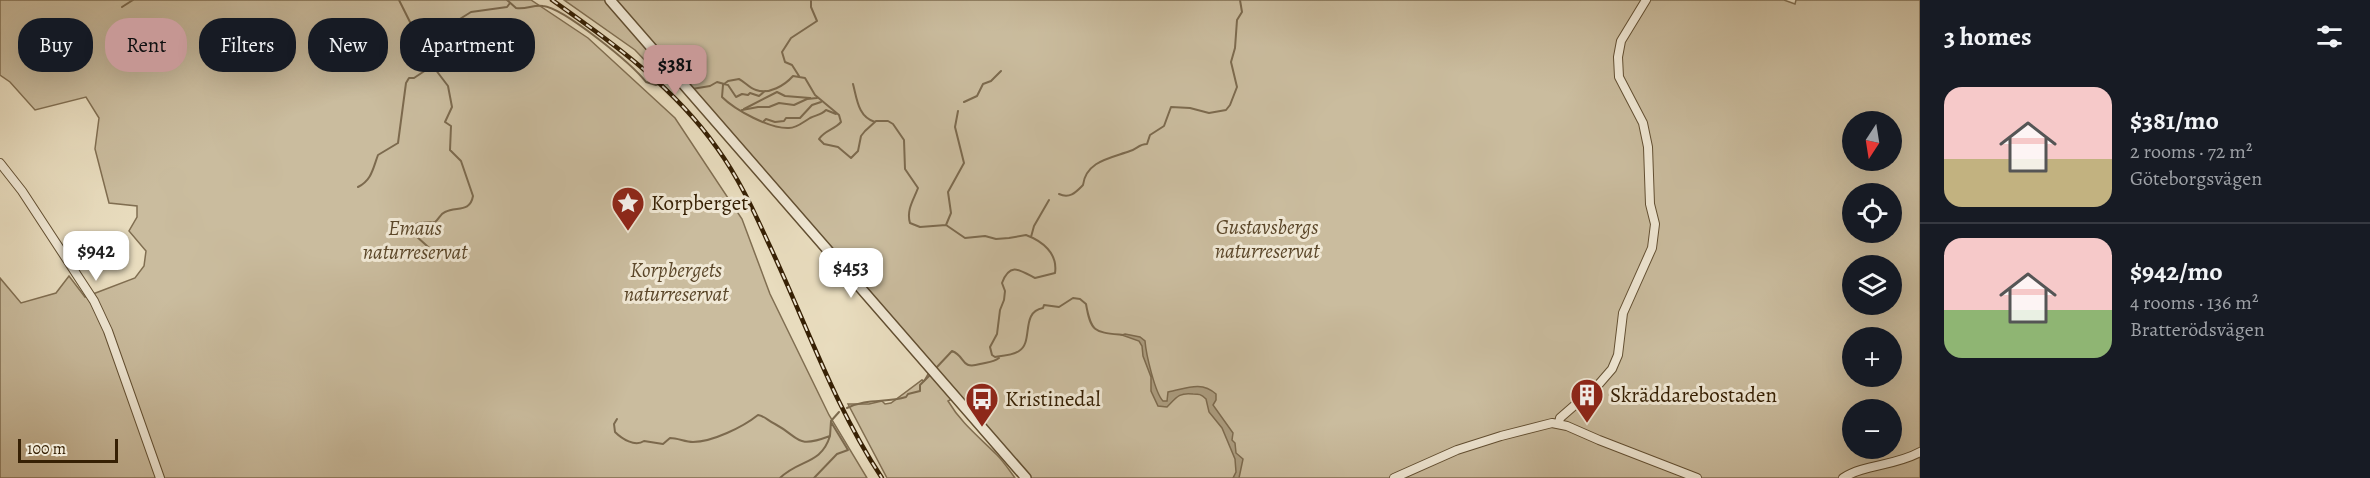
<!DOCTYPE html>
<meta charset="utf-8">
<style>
:root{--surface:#171b24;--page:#242831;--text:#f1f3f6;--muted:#9ea1a6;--line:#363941;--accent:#c59692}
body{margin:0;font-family:Alegreya,serif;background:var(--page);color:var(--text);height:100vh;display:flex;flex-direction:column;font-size:22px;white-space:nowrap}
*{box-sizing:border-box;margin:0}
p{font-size:20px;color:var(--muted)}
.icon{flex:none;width:33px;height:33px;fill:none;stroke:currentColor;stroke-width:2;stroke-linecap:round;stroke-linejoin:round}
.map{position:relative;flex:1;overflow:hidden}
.details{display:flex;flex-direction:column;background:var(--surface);width:450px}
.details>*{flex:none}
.hud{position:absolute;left:18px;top:18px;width:570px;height:54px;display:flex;gap:12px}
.needle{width:39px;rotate:192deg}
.buttons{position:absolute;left:1842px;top:111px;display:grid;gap:12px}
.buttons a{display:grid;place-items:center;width:60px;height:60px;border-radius:50%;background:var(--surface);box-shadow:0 6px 24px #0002;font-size:30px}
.scale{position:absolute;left:18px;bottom:15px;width:100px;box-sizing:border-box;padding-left:6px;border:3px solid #362004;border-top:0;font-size:16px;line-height:21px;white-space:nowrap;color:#362004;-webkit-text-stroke:4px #f0e8d5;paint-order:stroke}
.price{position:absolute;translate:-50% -51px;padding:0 14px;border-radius:12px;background:#fff;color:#222;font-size:20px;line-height:39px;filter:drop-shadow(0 2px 3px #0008)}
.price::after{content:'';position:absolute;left:50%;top:36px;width:18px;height:14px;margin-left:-9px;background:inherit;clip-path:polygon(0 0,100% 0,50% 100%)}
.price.selected{background:var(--accent);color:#111}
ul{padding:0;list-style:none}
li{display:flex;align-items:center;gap:18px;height:150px;padding:0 24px}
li+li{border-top:2px solid var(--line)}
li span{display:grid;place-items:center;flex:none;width:168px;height:120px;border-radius:18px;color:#555}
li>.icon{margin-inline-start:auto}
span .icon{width:72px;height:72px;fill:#fffc;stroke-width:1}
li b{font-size:26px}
h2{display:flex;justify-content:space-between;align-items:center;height:72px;padding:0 24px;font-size:26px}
.chip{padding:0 21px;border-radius:24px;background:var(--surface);box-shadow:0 6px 24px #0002;font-size:21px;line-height:54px}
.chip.selected{background:var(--accent);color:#111}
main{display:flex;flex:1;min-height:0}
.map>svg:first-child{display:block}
.green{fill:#cabc9e;stroke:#806e51;stroke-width:1.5;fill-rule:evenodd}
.water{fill:#ab9c7f;stroke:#7c6a4e;stroke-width:1.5}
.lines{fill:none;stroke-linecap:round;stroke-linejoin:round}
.stream{stroke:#7c6a4e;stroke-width:2}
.minor-casing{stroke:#624f32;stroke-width:10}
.tertiary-casing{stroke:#624f32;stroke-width:12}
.minor{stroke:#f0e8d5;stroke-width:8}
.tertiary{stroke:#f0e8d5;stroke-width:9}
.rail-casing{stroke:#362004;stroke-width:4.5}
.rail{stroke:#f0e8d5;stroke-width:2;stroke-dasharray:7;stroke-linecap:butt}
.labels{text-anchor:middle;stroke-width:6;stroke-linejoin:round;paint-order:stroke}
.poi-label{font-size:21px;fill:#362004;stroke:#f0e8d5;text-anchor:start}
.park-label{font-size:21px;font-style:italic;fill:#5b472a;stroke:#f0e8d5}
</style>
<main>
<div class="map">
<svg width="1920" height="478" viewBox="0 0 1920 478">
<rect width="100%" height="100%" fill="#e8dcbe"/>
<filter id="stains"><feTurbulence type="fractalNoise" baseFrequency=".00333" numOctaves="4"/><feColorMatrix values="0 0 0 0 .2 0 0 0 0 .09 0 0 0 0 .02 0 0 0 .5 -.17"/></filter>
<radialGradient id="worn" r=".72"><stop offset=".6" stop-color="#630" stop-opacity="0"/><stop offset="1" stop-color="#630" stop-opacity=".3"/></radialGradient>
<path class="green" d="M 0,0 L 531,0 L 588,38 L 675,118 L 742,219 L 770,294 L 829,415 L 867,478 L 0,478 L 0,278 L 21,303 L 56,293 L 69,276 L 85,297 L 135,278 L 144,266 L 146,251 L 129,231 L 137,217 L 137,206 L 109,203 L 95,149 L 99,118 L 86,97 L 35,110 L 10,82 L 0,75 Z
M 564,0 L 1784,0 L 1795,4 L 1796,0 L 1920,0 L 1920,478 L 1026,478 L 957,396 L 948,401 C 961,423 979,437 997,455 C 1004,462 1009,470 1015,478 L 887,478 L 848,404 L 869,404 L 882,401 L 885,404 L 891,403 L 922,380 L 924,381 L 932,367 L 671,67 L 658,74 L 635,50 ZM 1852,122 L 1892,122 L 1892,160 L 1852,160 ZM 1852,194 L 1892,194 L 1892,232 L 1852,232 ZM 1852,266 L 1892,266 L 1892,304 L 1852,304 ZM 1852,338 L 1892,338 L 1892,376 L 1852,376 ZM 1852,410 L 1892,410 L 1892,448 L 1852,448 Z"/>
<path class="water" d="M 1125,334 L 1140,337 L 1145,341 C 1146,354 1155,393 1163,401 L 1167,401 L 1168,392 C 1185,389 1201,380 1216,394 L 1216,400 L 1213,405 L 1233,433 L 1232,440 L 1235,443 L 1236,453 L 1243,459 L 1239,478 L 1233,478 L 1236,472 L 1235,459 L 1222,428 L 1209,412 L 1206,399 C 1201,394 1199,394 1193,394 C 1179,392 1176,398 1167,407 L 1158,406 L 1151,391 L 1151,377 L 1143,356 L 1142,346 L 1139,341 L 1122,335 Z"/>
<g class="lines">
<path class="stream" d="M 399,0 L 418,38 L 423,38 L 439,27 L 455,22 L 471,12 L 507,7 L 510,3
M 507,0 L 516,8 C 526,10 534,4 543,6 C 564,8 632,64 646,82 L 656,85 L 672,79 L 683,90
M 122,7 L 133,0
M 423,38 L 432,65 L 448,86 L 452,107 L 445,122 L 451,126 L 450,150 L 461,161 L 473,196 C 470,213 456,206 445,212 C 440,214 439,219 435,222 L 418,223 L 413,226 L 416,236 L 436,254
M 799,76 L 792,65 L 785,62 L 782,52 L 791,38 L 817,21 L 811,7 L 811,0
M 853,84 C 857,99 858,117 875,122
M 723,85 L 728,81 L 739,79 C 745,82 749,88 756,90 C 769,95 785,85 793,76 L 805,78 L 815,95 L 839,115 L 841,122 C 834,130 825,130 819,139 L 824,144 L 838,147 L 851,158 L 858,151 L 861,136 L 865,131 L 876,121 L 888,121 L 893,124 L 904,140 L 905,169 L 918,188 C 914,199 906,210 910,223 L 920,227 L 946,225 L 965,238 L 985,236 L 996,239 L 1009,238 L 1026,235 C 1042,241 1058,253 1055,273 L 1035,278 C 1020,270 1010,262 1002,283 L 1005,291 L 1004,300 L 1000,310 L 997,334 L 990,347 L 992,355 L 995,357 C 1002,356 1013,355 1019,351 C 1034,342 1020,312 1043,308 L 1044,305 L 1059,307 L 1073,298 L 1080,299 L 1086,304 C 1091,333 1095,332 1123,335
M 723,85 L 722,97 C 735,110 770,129 789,128 C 797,128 803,122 810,118 C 816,115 821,115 826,110 L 836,114
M 692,89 L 710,86 L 717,82 L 728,85 L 736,97 L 742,94 L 748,95 L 750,93 L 759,96 L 765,91
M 964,102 L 977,96 L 983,84 L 991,81 L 1001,71
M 744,109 L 777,92 L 785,96 L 810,98
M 742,110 L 758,107 L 769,107 L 779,103 L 794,105 L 807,99 L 817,98
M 764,121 L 766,119 L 775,122 L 784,121 L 786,118 L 800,118 L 812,105 L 821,102
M 358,187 C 372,180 373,168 378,155 L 398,143 L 406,83 L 409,78 L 414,78 L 432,66
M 1059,194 C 1070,199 1076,192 1083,185 C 1086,161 1111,158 1130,151 C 1137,149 1139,144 1147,144 L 1150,135 L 1164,126 L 1171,107 L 1190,108 L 1209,113 L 1226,110 L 1230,105 L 1237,87 L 1231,62 L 1235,48 L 1237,20 L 1242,12 L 1240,0
M 946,225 L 951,213 L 948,192 L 964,163 L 955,127 L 958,111
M 1031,237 L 1034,226 L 1049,200
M 937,367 L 952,351 C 966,356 960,370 980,364 C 987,362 992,363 999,358
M 847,408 C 867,398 886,403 906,397 L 908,394 L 920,391 L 920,385 L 929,376
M 617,419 L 614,424 L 615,432 C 622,439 635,447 644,441 L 663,444 L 670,438 C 678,438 685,442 693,442 C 712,442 743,427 758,415 C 765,416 768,421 775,424 C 801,438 795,449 830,436 L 831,421 L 839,412
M 780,478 C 799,459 821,465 830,436
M 814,478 L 837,454 L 848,450 L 831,422"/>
<g class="minor-casing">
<path id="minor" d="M 0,163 L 22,191 L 94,301 L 108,331 L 160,478
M 1559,423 L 1560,418 L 1599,384 L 1612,369 L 1618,355 L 1623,313 L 1652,248 L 1655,224 L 1650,204 L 1648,147 L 1643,123 L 1619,77 L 1618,57 L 1621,41 L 1646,0
M 1394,478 L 1457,450 L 1501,436 L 1552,423 L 1567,426 L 1599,440 L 1697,478
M 1843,478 C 1865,464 1895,466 1920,452"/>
</g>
<g class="tertiary-casing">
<path id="tertiary" d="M 610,0 L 1026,478"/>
</g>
<use href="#minor" class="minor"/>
<use href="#tertiary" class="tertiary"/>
<g class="rail-casing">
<path id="rail" d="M 552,0 C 613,43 674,87 717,148 C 738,177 753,209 767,240 C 805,320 833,404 882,478"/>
</g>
<use href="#rail" class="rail"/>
</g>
<defs>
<g id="sight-pin" transform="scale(1.725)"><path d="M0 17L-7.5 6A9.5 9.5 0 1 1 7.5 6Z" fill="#8f2418" stroke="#f0e8d5"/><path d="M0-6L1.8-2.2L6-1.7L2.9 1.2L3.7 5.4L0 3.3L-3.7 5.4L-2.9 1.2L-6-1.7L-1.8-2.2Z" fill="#fff"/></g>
<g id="building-pin" transform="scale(1.725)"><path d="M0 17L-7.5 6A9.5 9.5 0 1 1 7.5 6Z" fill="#8f2418" stroke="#f0e8d5"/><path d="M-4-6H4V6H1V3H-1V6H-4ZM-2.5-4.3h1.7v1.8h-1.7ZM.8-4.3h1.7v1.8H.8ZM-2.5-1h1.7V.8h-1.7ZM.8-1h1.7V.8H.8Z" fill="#fff"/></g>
<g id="bus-pin" transform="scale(1.725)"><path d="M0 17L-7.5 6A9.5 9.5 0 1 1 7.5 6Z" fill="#8f2418" stroke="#f0e8d5"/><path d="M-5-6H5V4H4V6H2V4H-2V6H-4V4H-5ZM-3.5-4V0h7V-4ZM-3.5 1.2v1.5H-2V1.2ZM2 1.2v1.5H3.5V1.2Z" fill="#fff"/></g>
</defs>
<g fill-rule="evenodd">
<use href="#sight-pin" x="628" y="203"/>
<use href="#building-pin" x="1587" y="395"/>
<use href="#bus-pin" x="982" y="399"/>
</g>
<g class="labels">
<g class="poi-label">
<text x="651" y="210">Korpberget</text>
<text x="1610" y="402">Skräddarebostaden</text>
<text x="1005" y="406">Kristinedal</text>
</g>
<g class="park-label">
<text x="1267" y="234">Gustavsbergs<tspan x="1267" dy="24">naturreservat</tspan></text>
<text x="415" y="235">Emaus<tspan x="415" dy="24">naturreservat</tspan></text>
<text x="676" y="277">Korpbergets<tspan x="676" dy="24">naturreservat</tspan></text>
</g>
</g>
<rect width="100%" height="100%" filter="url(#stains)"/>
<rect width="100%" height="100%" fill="url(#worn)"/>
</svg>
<div class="buttons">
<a><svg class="needle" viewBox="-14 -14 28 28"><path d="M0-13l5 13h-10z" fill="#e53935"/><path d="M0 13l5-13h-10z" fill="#9ea1a6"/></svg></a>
<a><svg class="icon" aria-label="locate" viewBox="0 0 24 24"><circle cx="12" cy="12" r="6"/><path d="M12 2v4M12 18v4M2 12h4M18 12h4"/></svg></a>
<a><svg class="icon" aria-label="layers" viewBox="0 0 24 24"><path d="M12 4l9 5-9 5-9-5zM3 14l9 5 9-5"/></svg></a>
<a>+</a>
<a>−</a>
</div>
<div class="scale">100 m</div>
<b class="price selected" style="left:675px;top:96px">$381</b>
<b class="price" style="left:96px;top:282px">$942</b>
<b class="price" style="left:851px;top:299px">$453</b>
<div class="hud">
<a class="chip">Buy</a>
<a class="chip selected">Rent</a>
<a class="chip">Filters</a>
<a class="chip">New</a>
<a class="chip">Apartment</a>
</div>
</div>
<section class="details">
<h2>3 homes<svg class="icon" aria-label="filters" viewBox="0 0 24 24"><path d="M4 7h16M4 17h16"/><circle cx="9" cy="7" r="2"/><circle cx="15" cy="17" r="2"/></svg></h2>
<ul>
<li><span style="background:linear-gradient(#f6c9c9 60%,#c2b280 0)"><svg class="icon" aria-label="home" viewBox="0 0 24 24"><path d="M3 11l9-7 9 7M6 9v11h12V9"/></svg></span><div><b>$381/mo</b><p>2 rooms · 72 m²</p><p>Göteborgsvägen</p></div></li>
<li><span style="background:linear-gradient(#f6c9c9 60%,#8fb573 0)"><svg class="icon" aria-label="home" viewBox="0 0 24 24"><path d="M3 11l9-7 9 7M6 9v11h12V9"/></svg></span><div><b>$942/mo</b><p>4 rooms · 136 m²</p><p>Bratterödsvägen</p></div></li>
</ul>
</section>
</main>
